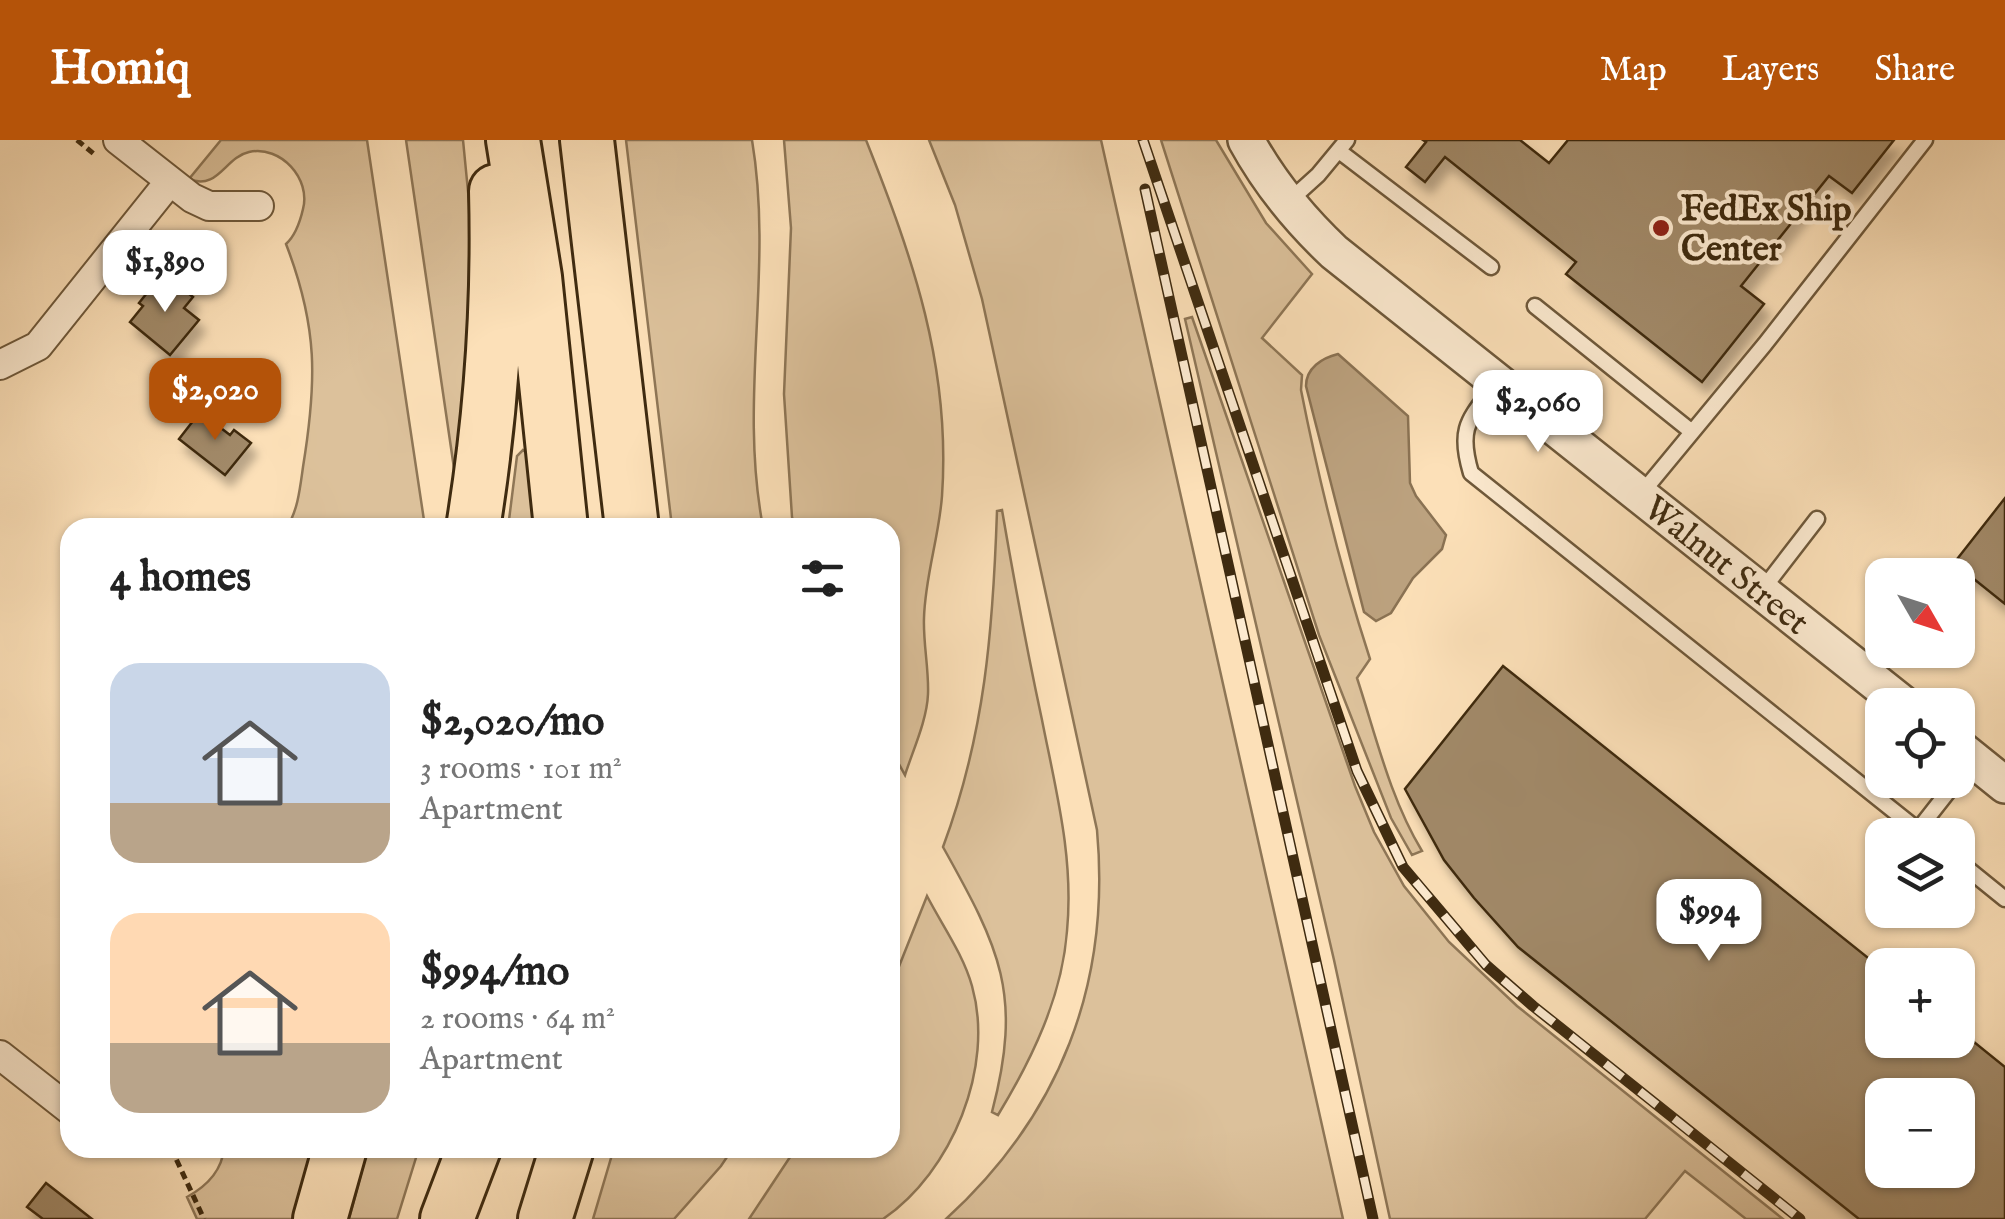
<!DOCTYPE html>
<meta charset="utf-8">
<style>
:root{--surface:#fff;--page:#f6f6f6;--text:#222;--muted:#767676;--accent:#b45309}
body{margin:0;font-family:"IM FELL English",serif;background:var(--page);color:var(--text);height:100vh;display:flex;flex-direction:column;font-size:38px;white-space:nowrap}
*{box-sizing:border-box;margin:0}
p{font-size:32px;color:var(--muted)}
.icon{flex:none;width:55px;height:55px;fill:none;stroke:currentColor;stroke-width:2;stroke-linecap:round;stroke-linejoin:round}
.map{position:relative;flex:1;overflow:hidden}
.drawer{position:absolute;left:60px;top:378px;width:840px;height:640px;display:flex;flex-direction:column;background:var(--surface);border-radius:30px;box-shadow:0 2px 8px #0004}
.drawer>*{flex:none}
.needle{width:65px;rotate:129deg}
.buttons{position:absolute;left:1865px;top:418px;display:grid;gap:20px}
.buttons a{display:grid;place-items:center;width:110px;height:110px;border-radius:20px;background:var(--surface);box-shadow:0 2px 8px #0004;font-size:50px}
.price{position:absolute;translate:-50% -85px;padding:0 22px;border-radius:20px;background:#fff;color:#222;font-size:32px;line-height:65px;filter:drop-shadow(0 2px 5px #0008)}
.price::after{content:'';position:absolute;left:50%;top:60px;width:30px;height:22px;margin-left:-15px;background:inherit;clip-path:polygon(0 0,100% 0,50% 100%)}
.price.active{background:var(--accent);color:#fff}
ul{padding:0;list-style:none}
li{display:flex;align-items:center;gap:30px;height:250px;padding:0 50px}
li span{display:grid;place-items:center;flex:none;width:280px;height:200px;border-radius:30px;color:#555}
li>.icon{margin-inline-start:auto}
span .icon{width:120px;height:120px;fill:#fffc;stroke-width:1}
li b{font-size:42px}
h2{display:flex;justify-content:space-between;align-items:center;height:120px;padding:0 50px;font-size:42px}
header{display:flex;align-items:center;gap:60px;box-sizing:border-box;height:140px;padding:0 50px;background:var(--accent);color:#fff}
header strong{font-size:48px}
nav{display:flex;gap:55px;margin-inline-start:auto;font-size:35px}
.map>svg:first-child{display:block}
.green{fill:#dcc19b;stroke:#8e7656;stroke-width:2.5}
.water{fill:#bca27f;stroke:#8a7253;stroke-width:2.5}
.building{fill:#a18967;stroke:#3f2b10;stroke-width:2.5;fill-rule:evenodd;filter:url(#shadow)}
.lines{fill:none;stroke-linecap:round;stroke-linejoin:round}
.service-casing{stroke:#6e583a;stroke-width:19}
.minor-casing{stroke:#6e583a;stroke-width:32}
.tertiary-casing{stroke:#6e583a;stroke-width:40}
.motorway-casing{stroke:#3f2b10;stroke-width:58}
.path{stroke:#3f2b10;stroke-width:5;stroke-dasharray:8 5;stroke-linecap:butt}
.service{stroke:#fdebd1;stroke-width:14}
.minor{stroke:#fdebd1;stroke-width:28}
.tertiary{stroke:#fdebd1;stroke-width:35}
.motorway{stroke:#fce0b8;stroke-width:52}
.rail-casing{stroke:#3f2b10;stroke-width:11}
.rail{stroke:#fdebd1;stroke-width:8;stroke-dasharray:22;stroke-linecap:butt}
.poi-dot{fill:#8f2418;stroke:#fdebd1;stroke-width:4}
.labels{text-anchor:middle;stroke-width:8;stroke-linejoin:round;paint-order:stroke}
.poi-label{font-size:35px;font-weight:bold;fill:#3f2b10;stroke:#fdebd1;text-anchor:start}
.street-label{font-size:35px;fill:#3f2b10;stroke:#fdebd1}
</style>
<header>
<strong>Homiq</strong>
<nav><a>Map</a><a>Layers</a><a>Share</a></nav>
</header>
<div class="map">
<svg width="2005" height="1079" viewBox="0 0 2005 1079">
<defs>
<filter id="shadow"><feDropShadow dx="6" dy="11" stdDeviation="5" flood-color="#0004"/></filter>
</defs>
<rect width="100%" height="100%" fill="#fce0b8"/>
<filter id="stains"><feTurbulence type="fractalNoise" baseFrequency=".002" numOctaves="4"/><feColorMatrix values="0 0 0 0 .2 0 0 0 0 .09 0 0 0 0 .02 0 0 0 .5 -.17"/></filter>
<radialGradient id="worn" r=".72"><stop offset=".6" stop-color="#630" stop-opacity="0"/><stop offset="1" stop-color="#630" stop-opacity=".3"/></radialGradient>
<path class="green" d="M 221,0 L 367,0 L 425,387 L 287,387 C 298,370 300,348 303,327 C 317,241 318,187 286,104 C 296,95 300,82 303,69 C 311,39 281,5 249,12 C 225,17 218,51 189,39 Z
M 406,0 L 463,0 L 471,82 L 471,202 L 455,335 Z
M 626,0 L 752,0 C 774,131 738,257 763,387 L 672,387 Z
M 784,0 L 866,0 C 913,118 951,227 942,356 C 939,397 925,437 924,478 C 923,503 929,529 928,554 C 927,580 913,610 905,635 L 890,608 L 890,388 L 795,387 L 792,377 L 784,254 L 791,88 Z
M 929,0 L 1101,0 L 1343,1079 L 946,1079 C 1060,975 1111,844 1097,690 L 982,159 L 955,65 Z
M 1161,0 L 1216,0 L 1266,83 L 1312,134 L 1262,198 L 1302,235 L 1301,250 C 1319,341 1341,430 1370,519 L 1357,538 C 1376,596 1390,658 1422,711 L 1412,715 L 1391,678 L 1319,495 Z
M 1192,177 L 1355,646 L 1374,692 L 1404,746 L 1449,802 L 1517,866 L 1783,1079 L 1746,1079 L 1685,1031 L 1645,1079 L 1390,1079 L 1334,820 L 1185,179 Z
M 523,310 L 527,313 L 535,387 L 508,388 L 517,316 Z
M 1002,370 C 1014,440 1027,510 1042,580 C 1056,651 1074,718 1067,791 C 1062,857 1032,919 998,975 L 992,972 C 1023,854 1000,809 943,707 C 985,594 993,490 997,371 Z
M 927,756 C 942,785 963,814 972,846 C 995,927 952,1032 883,1079 L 749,1079 L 796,1008 L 890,1008 L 890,849 Z
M 224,1008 L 318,1008 L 300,1079 L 197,1079 L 187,1057 C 207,1046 222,1031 224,1008 Z
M 368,1008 L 419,1008 L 397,1079 L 349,1079 Z
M 614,1008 L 733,1008 L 721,1026 L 674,1079 L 593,1079 Z"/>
<path class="water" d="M 1338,214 L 1408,276 L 1410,343 L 1416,356 L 1446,395 L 1442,409 L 1413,438 L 1391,473 L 1376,481 L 1364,472 L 1306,246 C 1306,228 1322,218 1338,214 Z"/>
<path class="building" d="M 1423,0 L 1520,0 L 1549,23 L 1568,0 L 1894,0 L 1852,53 L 1829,36 L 1741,146 L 1764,164 L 1702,242 L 1566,134 L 1576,122 L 1445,17 L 1425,42 L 1406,27 L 1426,2 Z
M 163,133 L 193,157 L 184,168 L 199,180 L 170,215 L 130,182 L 143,166 L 139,163 Z
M 200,272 L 230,295 L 234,290 L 251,303 L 225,335 L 179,299 Z
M 2005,358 L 2005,464 L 1954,423 Z
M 1503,526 L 1882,829 L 1882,900 L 1958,900 L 1958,889 L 2005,927 L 2005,1079 L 1859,1079 L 1518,807 L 1474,758 L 1444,720 L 1405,649 ZM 1882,955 L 1958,955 L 1958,1030 L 1882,1030 Z
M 46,1043 L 92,1079 L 43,1079 L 27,1067 Z"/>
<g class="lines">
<g class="service-casing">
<path id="service" d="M 1339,11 L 1491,127
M 1287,63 L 1318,35 L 1347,0
M 1535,166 L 1692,292
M 1497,242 C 1470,279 1457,286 1471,333 L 1924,695
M 1641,354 L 1765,204 L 1925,0
M 1763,449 L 1817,379
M 1918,690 L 1973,620
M 1958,721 L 2005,759"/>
</g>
<g class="minor-casing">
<path id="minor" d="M 118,0 L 192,58 L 209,66 L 259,66
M 0,225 L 38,206 L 170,41
M 0,915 L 70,970"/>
</g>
<g class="tertiary-casing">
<g id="tertiary">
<path id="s1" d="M 1246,0 C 1270,44 1298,78 1334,112 L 1904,565"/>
<path d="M 1958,607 L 2005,645"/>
</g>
</g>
<g class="motorway-casing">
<path id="motorway" d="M 513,0 L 535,137 L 561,388
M 587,0 L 632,388
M 473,388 C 491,277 499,163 496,51
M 320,1079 L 340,1008
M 447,1079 L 474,1008
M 545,1079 L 567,1008"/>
</g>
<path class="path" d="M 77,0 L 94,14
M 171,1008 L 204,1079"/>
<use href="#service" class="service"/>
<use href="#minor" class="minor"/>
<use href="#tertiary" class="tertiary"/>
<use href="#motorway" class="motorway"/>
<g class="rail-casing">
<path id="rail" d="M 1143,0 L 1357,631 L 1403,727 L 1486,825 L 1533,866 L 1800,1079
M 1145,49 L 1373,1079"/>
</g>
<use href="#rail" class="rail"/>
</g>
<circle class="poi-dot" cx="1661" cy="88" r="10"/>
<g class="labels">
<g class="poi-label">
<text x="1681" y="80">FedEx Ship<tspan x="1681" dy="40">Center</tspan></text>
</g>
<g class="street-label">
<text dy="12" stroke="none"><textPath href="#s1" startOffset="645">Walnut Street</textPath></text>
</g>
</g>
<rect width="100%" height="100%" filter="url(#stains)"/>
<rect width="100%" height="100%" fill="url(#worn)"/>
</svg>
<div class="buttons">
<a><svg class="needle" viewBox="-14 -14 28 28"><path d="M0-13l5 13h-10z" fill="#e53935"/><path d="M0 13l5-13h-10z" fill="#767676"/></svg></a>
<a><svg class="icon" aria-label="locate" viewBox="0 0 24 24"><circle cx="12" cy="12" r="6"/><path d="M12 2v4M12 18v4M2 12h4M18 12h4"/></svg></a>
<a><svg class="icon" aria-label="layers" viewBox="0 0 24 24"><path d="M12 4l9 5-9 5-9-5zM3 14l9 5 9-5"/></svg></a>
<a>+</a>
<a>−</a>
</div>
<b class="price" style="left:165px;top:175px">$1,890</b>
<b class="price active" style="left:215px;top:303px">$2,020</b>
<b class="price" style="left:1538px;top:315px">$2,060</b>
<b class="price" style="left:1709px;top:824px">$994</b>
<section class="drawer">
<h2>4 homes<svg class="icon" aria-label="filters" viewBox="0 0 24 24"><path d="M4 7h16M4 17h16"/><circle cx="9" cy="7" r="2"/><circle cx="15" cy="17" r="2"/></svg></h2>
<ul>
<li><span style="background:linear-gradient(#c9d6e8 70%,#b9a48a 0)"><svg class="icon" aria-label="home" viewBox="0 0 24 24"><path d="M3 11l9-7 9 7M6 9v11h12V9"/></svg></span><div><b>$2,020/mo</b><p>3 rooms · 101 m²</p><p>Apartment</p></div></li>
<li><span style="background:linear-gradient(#ffd9b3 65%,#b9a48a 0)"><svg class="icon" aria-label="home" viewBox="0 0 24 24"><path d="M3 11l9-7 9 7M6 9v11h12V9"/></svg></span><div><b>$994/mo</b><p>2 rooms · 64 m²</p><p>Apartment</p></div></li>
</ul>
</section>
</div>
